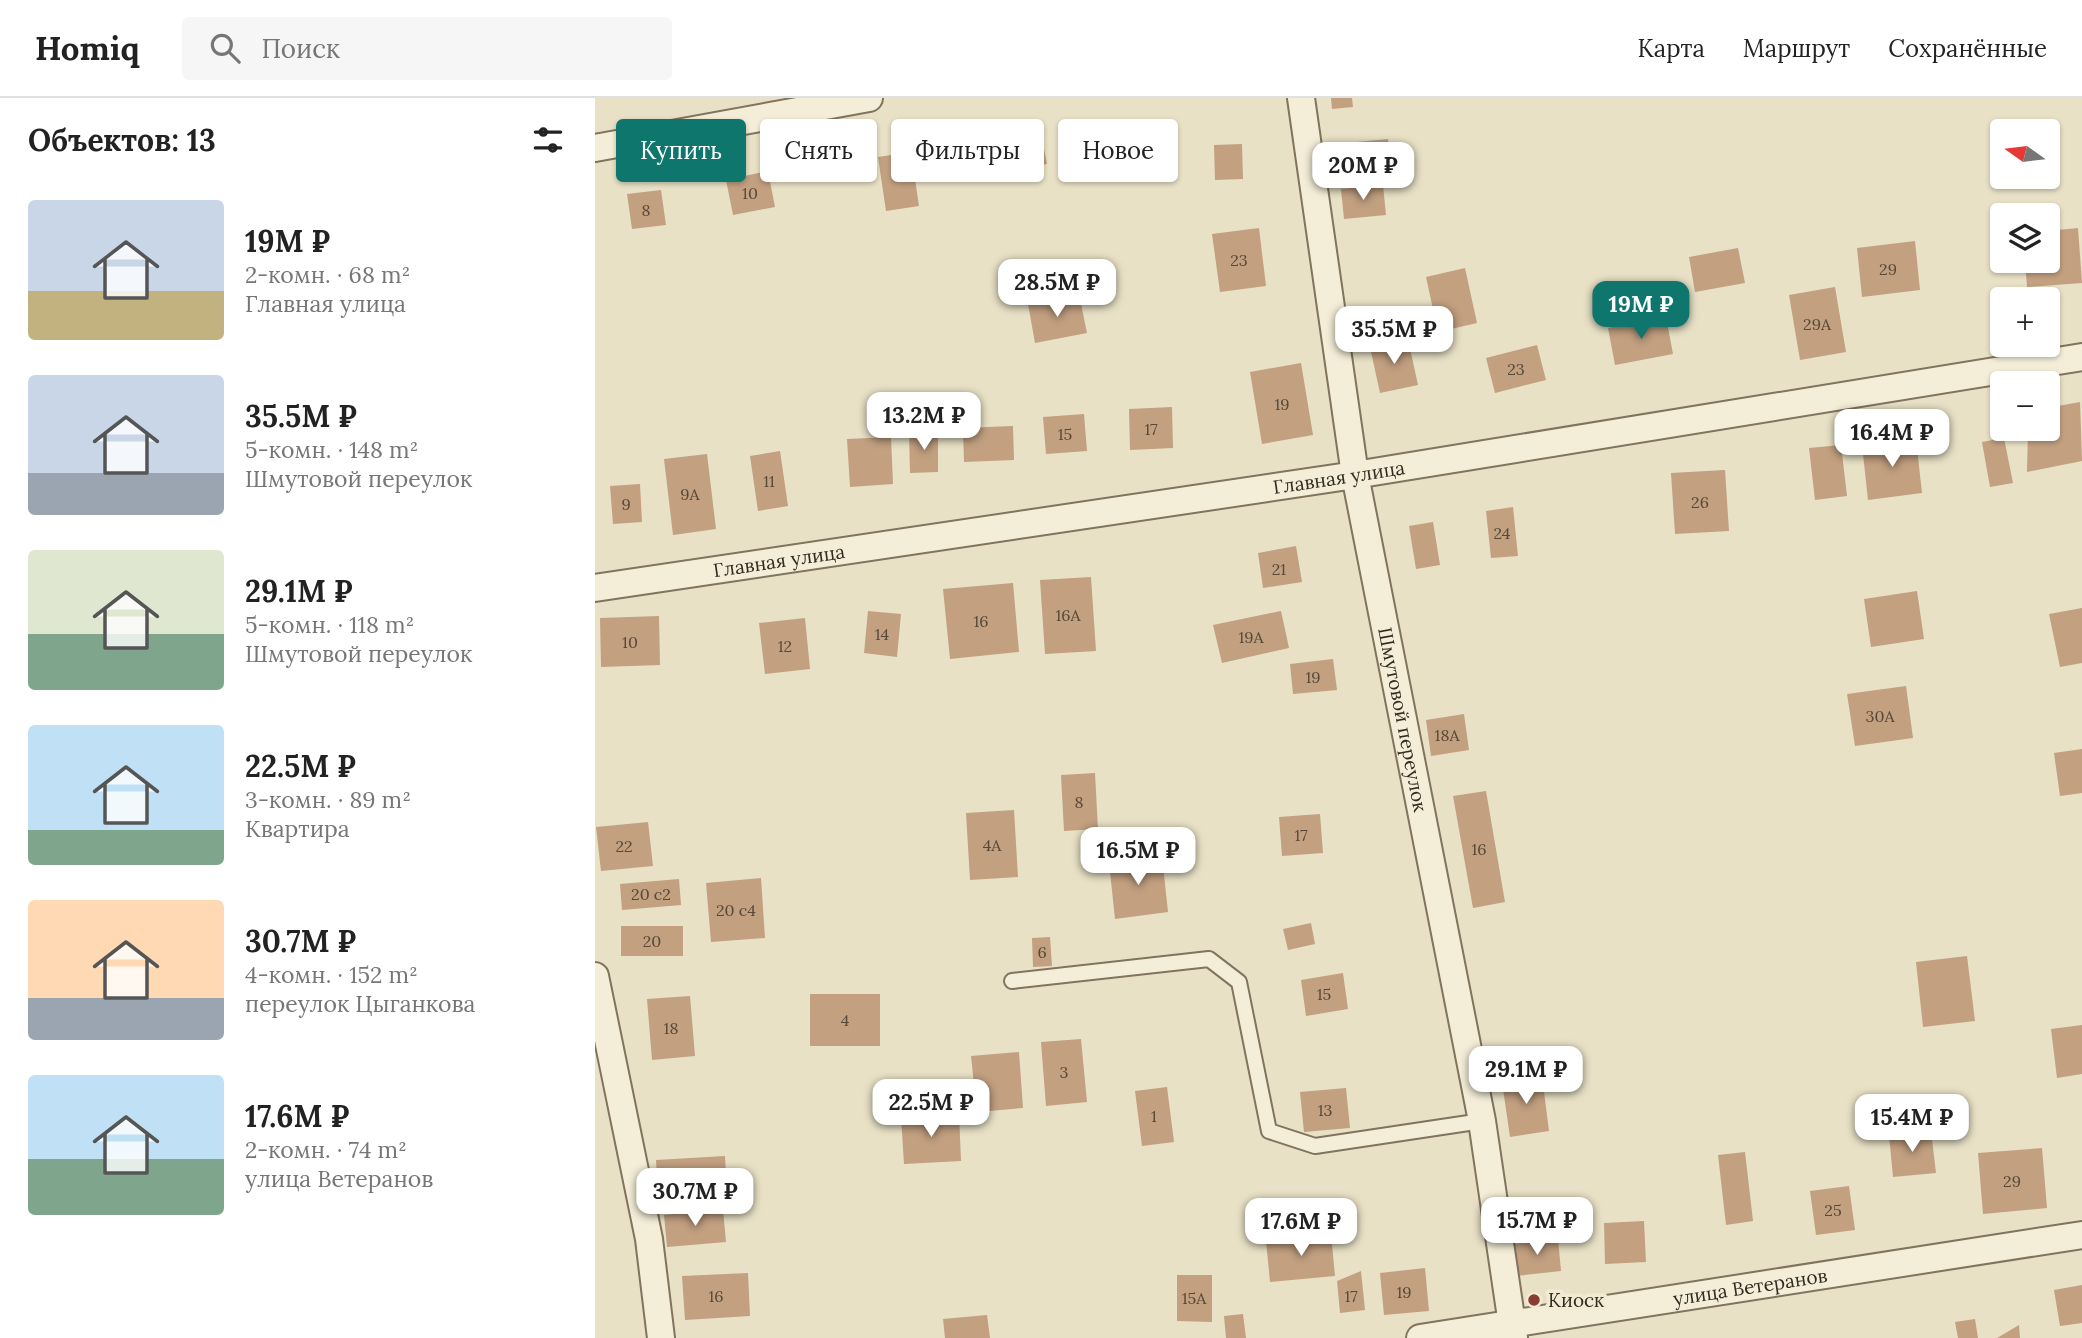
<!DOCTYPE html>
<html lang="ru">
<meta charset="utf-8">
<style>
:root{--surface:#fff;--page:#f6f6f6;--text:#222;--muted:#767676;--line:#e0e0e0;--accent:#0f766e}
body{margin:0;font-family:Lora,serif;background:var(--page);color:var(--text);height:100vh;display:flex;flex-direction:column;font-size:26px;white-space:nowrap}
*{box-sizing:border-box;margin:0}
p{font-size:23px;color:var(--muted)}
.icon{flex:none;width:38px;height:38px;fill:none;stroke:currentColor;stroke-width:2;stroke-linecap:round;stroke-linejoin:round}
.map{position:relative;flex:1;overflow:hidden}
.sheet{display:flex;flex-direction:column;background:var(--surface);width:595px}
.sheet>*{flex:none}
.banner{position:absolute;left:21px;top:21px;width:665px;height:63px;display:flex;gap:14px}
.needle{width:46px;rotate:284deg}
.tools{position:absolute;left:1395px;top:21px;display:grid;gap:14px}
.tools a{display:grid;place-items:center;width:70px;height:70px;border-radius:7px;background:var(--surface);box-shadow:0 2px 5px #0004;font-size:35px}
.price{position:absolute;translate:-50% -60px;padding:0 16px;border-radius:14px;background:#fff;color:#222;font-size:23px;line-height:46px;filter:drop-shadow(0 2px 4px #0008)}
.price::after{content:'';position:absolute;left:50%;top:42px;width:21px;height:16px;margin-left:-10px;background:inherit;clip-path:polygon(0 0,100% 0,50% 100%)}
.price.current{background:var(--accent);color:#fff}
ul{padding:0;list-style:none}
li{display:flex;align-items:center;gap:21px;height:175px;padding:0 28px}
li span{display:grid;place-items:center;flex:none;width:196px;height:140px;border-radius:7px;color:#555}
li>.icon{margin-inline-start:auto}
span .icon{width:84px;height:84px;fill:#fffc;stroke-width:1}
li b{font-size:30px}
h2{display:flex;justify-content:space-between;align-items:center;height:84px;padding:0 28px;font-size:30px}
.pill{padding:0 24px;border-radius:7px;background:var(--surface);box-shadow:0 2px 5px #0004;font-size:24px;line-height:63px}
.pill.current{background:var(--accent);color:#fff}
header{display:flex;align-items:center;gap:42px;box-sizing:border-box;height:98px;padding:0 35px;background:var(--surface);border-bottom:2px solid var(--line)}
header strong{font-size:33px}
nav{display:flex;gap:38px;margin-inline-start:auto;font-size:24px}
.search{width:490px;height:63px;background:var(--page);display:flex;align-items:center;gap:18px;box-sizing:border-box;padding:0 24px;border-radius:7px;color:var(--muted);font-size:26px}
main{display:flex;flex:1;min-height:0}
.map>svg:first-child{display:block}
.building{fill:#c2a080}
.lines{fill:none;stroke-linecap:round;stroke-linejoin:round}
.service-casing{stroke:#81735e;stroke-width:18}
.minor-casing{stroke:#81735e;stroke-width:30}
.service{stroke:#f4eed8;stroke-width:14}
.minor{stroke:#f4eed8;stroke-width:26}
.poi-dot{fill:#893b35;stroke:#f1ebd4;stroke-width:2.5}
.labels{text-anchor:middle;stroke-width:7;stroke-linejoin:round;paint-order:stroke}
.number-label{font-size:16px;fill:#574838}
.street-label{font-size:19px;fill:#332b20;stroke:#f1ebd4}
.poi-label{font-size:19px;fill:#332b20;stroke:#f1ebd4;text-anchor:start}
</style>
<header>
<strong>Homiq</strong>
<div class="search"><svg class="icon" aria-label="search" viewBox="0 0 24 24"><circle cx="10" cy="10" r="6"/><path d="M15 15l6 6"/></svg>Поиск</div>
<nav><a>Карта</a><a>Маршрут</a><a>Сохранённые</a></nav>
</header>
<main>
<section class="sheet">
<h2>Объектов: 13<svg class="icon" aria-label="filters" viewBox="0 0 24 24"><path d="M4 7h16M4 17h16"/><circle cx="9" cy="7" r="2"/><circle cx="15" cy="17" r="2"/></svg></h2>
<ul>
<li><span style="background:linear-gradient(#c9d6e8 65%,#c2b280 0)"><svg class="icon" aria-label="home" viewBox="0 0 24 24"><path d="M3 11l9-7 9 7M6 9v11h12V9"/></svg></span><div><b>19M ₽</b><p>2-комн. · 68 m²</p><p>Главная улица</p></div></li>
<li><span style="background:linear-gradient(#c9d6e8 70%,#9aa5b1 0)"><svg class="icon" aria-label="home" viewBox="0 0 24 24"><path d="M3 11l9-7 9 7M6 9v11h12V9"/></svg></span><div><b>35.5M ₽</b><p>5-комн. · 148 m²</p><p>Шмутовой переулок</p></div></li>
<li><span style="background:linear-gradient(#dfe7d0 60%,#7fa58c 0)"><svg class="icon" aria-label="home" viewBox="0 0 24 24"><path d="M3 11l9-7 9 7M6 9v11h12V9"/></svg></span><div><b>29.1M ₽</b><p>5-комн. · 118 m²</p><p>Шмутовой переулок</p></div></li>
<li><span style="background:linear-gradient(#bfe0f5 75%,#7fa58c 0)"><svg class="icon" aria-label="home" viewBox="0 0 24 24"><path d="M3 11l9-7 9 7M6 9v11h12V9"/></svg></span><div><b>22.5M ₽</b><p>3-комн. · 89 m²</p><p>Квартира</p></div></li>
<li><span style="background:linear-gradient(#ffd9b3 70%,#9aa5b1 0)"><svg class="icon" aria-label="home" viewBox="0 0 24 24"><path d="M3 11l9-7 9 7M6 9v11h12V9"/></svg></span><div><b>30.7M ₽</b><p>4-комн. · 152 m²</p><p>переулок Цыганкова</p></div></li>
<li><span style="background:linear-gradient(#bfe0f5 60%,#7fa58c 0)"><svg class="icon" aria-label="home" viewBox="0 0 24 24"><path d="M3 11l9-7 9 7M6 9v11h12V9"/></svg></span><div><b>17.6M ₽</b><p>2-комн. · 74 m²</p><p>улица Ветеранов</p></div></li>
</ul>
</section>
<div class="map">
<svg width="1487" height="1240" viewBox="0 0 1487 1240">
<rect width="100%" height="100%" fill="#e8e1c6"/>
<path class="building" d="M 736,0 L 757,0 L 758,9 L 737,11 Z
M 446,36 L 452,66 L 397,78 L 390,48 Z
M 793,41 L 796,65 L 753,70 L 751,45 Z
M 647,46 L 648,81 L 620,82 L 619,47 Z
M 316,54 L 324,108 L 291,113 L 283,59 Z
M 173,73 L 180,109 L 138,117 L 131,82 Z
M 788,87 L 791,117 L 749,121 L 746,91 Z
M 66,92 L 71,127 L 37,131 L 32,96 Z
M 664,130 L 671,188 L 625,194 L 617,136 Z
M 1483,130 L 1487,185 L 1432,189 L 1430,163 L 1452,163 L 1452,133 Z
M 1320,143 L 1325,192 L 1267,199 L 1262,150 Z
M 1143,150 L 1150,185 L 1100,194 L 1094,159 Z
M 870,170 L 882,225 L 843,234 L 831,179 Z
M 1240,189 L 1251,254 L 1205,262 L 1194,197 Z
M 484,196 L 492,235 L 440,245 L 433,206 Z
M 1071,219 L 1078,256 L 1020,267 L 1013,230 Z
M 813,241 L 823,287 L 785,295 L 775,249 Z
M 942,247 L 951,282 L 900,295 L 891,260 Z
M 706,265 L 718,337 L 667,346 L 655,274 Z
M 1485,304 L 1487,363 L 1432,374 L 1433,331 L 1452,331 L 1452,310 Z
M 577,309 L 578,350 L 535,352 L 534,311 Z
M 489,316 L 492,353 L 451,356 L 448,319 Z
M 418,328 L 419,362 L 369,364 L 368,330 Z
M 343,333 L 343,374 L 315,375 L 314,334 Z
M 296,339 L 298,386 L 255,389 L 252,341 Z
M 1409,340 L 1418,385 L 1395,389 L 1387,344 Z
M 1321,341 L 1327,395 L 1273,402 L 1267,347 Z
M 1246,347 L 1252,398 L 1220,402 L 1214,350 Z
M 185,353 L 193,408 L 163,413 L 155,358 Z
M 112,356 L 121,431 L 78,437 L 69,361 Z
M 1130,372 L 1134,433 L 1080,436 L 1076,375 Z
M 45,386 L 47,424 L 18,426 L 15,388 Z
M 918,409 L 923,458 L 896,460 L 891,413 Z
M 838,424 L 845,467 L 821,471 L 814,428 Z
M 701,448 L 707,484 L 668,490 L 663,455 Z
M 496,479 L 501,553 L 450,556 L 445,482 Z
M 418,485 L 424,554 L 355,561 L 348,491 Z
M 1322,493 L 1329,541 L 1276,549 L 1269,501 Z
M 1487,510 L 1487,565 L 1465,569 L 1454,516 Z
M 273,513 L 306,516 L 302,559 L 269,555 Z
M 686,513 L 694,550 L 627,565 L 618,527 Z
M 64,518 L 65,567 L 6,569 L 5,520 Z
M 210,520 L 215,571 L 170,576 L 164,525 Z
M 738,561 L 742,592 L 698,596 L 695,566 Z
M 1311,588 L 1318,640 L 1260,648 L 1252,596 Z
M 869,616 L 874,652 L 836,658 L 831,622 Z
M 1487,651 L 1487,695 L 1465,698 L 1459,655 Z
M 500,675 L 503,731 L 469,733 L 466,677 Z
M 891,693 L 910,804 L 878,810 L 858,698 Z
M 419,712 L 423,779 L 375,782 L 371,715 Z
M 725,716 L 728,755 L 687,758 L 684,719 Z
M 53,724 L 58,768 L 6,773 L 1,729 Z
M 567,758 L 573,814 L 520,821 L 514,764 Z
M 166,780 L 170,840 L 116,844 L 111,785 Z
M 84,781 L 86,807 L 27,812 L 25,786 Z
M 716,825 L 720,846 L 693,852 L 688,831 Z
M 26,828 L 88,828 L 88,858 L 26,858 Z
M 455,839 L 457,868 L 438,869 L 437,840 Z
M 1372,858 L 1380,923 L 1328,929 L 1321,864 Z
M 748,875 L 753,911 L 711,918 L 706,882 Z
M 215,896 L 285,896 L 285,948 L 215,948 Z
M 95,898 L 100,958 L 57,962 L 52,901 Z
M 1487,927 L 1487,976 L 1462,980 L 1456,931 Z
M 486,941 L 492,1004 L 451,1008 L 446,944 Z
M 424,954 L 428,1010 L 382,1014 L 376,958 Z
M 947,978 L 954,1033 L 915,1039 L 907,984 Z
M 572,989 L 579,1044 L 547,1048 L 540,993 Z
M 751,990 L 755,1030 L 709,1034 L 705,994 Z
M 364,1015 L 366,1063 L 309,1066 L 306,1019 Z
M 1336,1033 L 1341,1075 L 1298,1079 L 1294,1037 Z
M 1447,1050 L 1452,1110 L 1388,1116 L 1383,1055 Z
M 1150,1054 L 1158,1123 L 1131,1127 L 1123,1057 Z
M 130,1058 L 132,1095 L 63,1099 L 61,1062 Z
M 1254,1088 L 1260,1132 L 1221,1137 L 1215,1093 Z
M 128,1111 L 131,1144 L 72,1149 L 69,1117 Z
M 1049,1123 L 1051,1164 L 1010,1166 L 1009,1125 Z
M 736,1136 L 740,1178 L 675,1184 L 671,1143 Z
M 963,1141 L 966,1173 L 921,1178 L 917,1146 Z
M 830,1170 L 834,1213 L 789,1217 L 785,1175 Z
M 766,1173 L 770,1212 L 745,1215 L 742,1183 Z
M 153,1175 L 155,1218 L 90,1222 L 87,1178 Z
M 582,1177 L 617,1177 L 617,1224 L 582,1223 Z
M 1487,1187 L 1487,1225 L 1465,1228 L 1459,1192 Z
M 648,1216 L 651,1240 L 631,1240 L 629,1218 Z
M 392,1217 L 395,1240 L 350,1240 L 348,1221 Z
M 1380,1221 L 1383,1240 L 1363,1240 L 1360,1224 Z
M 1424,1227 L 1425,1240 L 1402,1240 Z"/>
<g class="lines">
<g class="service-casing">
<path id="service" d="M 417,883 L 614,861 L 644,884 L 674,1033 L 720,1048 L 887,1023"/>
</g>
<g class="minor-casing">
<g id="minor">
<path id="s1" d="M 706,0 L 760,377 L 887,1023 L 919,1240"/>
<path d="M 0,50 L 274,0"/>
<path id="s2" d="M 0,490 L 760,377 L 1487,259"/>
<path d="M 0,878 L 54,1141 L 66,1240"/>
<path id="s3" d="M 825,1240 L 1487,1137"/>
</g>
</g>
<use href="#service" class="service"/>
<use href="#minor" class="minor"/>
</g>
<circle class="poi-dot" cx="939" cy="1202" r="7"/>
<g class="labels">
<g class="number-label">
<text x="155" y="101">10</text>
<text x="51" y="118">8</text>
<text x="644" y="168">23</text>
<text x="1293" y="177">29</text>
<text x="1222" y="232">29А</text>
<text x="921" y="277">23</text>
<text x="687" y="312">19</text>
<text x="556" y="337">17</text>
<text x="470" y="342">15</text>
<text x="174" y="389">11</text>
<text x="95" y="402">9А</text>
<text x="1105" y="410">26</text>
<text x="31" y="412">9</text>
<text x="907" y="441">24</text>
<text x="684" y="477">21</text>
<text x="473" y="523">16А</text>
<text x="386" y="529">16</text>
<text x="287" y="542">14</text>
<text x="656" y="545">19А</text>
<text x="35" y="550">10</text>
<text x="190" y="554">12</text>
<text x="718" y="585">19</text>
<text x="1285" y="624">30А</text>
<text x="852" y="643">18А</text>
<text x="484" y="710">8</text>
<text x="706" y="743">17</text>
<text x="397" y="753">4А</text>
<text x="29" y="754">22</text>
<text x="884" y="757">16</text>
<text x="56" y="802">20 с2</text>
<text x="141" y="818">20 с4</text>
<text x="57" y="849">20</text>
<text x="447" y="860">6</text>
<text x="729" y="902">15</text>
<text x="250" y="928">4</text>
<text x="76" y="936">18</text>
<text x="469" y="980">3</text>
<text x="730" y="1018">13</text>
<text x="559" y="1024">1</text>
<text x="1417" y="1089">29</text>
<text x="1238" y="1118">25</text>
<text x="809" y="1200">19</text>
<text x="121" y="1204">16</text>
<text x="756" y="1204">17</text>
<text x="599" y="1206">15А</text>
</g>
<g class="street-label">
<text dy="7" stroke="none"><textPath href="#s2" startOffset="752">Главная улица</textPath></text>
<text dy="7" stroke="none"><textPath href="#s2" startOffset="186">Главная улица</textPath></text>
<text dy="7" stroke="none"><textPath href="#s1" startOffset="630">Шмутовой переулок</textPath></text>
<text dy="7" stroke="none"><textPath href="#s3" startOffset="334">улица Ветеранов</textPath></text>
</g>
<g class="poi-label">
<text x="953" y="1209">Киоск</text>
</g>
</g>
</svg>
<div class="tools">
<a><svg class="needle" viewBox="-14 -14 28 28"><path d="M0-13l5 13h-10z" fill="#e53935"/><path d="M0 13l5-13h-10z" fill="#767676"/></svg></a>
<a><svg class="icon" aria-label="layers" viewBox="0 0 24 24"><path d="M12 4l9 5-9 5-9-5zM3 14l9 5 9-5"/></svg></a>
<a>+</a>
<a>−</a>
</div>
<b class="price" style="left:768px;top:104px">20M ₽</b>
<b class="price" style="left:462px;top:221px">28.5M ₽</b>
<b class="price current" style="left:1046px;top:243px">19M ₽</b>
<b class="price" style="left:799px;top:268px">35.5M ₽</b>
<b class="price" style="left:329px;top:354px">13.2M ₽</b>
<b class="price" style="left:1297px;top:371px">16.4M ₽</b>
<b class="price" style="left:543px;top:789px">16.5M ₽</b>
<b class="price" style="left:931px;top:1008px">29.1M ₽</b>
<b class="price" style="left:336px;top:1041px">22.5M ₽</b>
<b class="price" style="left:1317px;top:1056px">15.4M ₽</b>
<b class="price" style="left:100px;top:1130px">30.7M ₽</b>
<b class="price" style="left:942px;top:1159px">15.7M ₽</b>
<b class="price" style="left:706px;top:1160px">17.6M ₽</b>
<div class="banner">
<a class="pill current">Купить</a>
<a class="pill">Снять</a>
<a class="pill">Фильтры</a>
<a class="pill">Новое</a>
</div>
</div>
</main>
